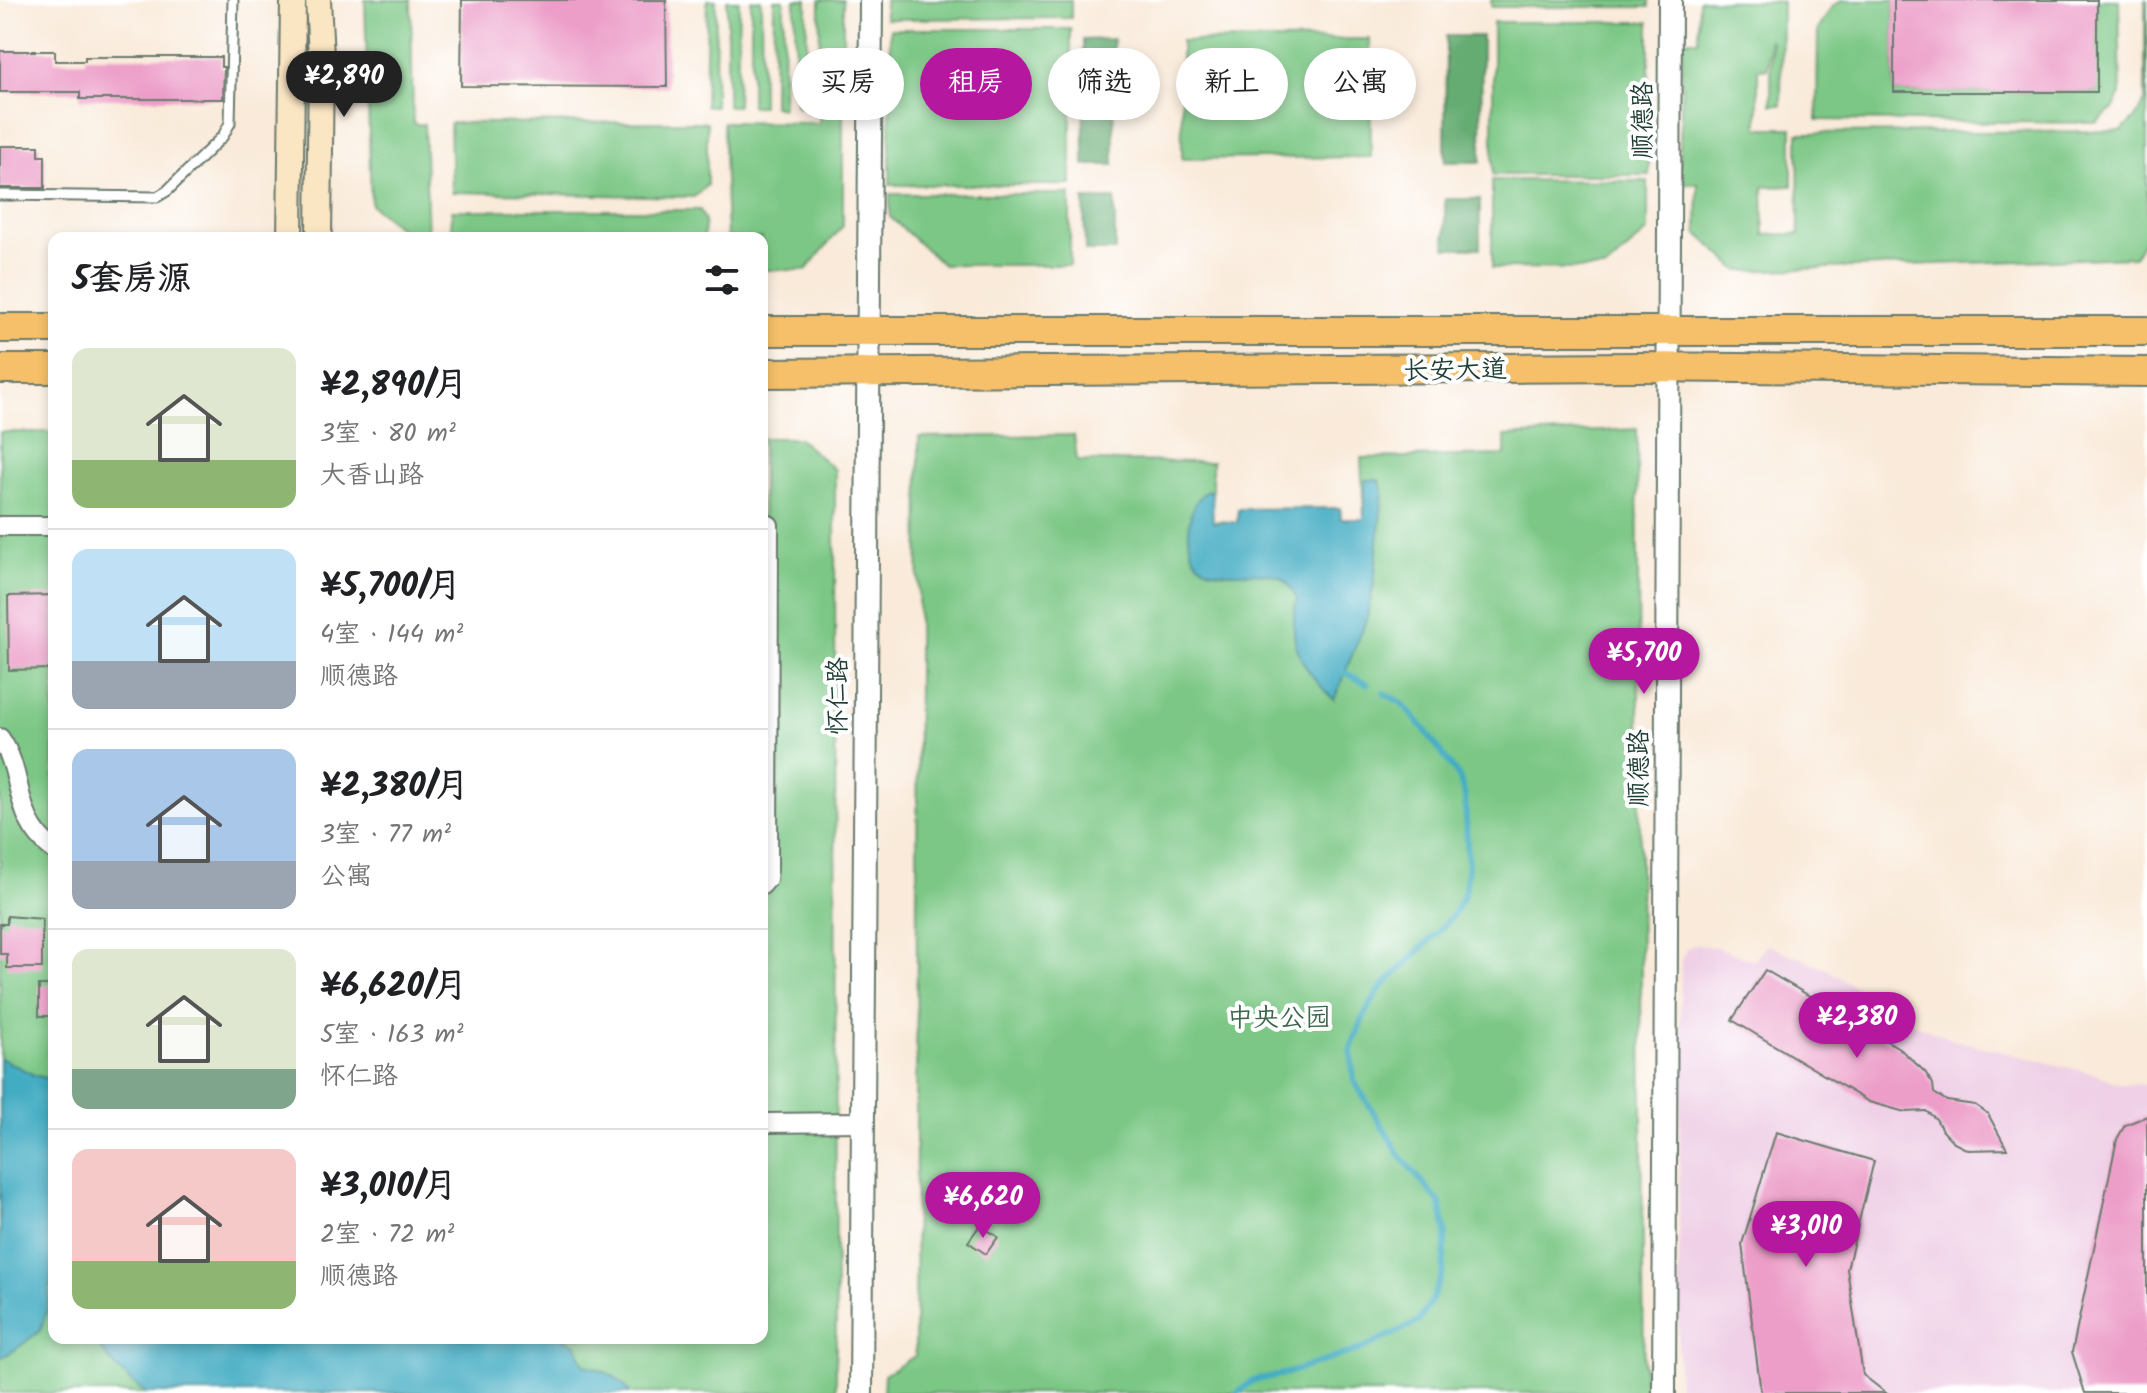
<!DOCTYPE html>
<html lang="zh">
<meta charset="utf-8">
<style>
:root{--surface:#fff;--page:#f6f6f6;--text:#202124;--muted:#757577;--line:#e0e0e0;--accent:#b5179e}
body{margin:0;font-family:Kalam,"LXGW WenKai TC",sans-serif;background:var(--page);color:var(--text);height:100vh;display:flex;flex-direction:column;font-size:30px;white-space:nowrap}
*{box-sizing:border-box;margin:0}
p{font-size:26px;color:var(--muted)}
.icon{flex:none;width:44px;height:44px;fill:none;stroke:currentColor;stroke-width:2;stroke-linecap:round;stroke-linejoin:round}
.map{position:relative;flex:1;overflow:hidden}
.drawer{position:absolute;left:48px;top:232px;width:720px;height:1112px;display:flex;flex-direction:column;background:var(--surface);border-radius:16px;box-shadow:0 4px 12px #0003}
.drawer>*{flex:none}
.guide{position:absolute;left:792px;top:48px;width:760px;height:72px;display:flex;gap:16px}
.price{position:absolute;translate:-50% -68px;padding:0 18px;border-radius:28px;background:var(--accent);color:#fff;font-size:26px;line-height:52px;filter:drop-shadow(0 2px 4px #0008)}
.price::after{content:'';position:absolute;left:50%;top:48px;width:24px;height:18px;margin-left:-12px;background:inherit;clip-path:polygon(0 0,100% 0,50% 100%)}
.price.active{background:#222;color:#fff}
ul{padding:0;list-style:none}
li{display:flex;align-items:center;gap:24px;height:200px;padding:0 24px}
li+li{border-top:2px solid var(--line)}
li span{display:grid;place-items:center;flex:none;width:224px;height:160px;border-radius:16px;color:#555}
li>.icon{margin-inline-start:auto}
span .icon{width:96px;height:96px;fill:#fffc;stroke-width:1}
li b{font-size:34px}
h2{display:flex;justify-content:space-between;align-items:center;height:96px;padding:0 24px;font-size:34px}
.chip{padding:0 28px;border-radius:36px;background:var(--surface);box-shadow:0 4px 12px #0003;font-size:28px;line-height:72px}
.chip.active{background:var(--accent);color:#fff}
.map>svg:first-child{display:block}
.built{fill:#efd0e6}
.green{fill:#7cc785;stroke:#4e825c;stroke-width:2}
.forest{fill:#65ac72;stroke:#427453;stroke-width:2}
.water{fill:#42acc2;stroke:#30747b;stroke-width:2}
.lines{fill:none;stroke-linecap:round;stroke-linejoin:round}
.stream{stroke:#42acc2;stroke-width:6}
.building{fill:#ec9dc8}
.service-casing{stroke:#6b7a6e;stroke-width:13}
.minor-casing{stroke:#6b7a6e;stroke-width:22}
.tertiary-casing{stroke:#6b7a6e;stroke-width:26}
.secondary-casing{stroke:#6b7a6e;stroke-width:28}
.primary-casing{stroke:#6b7a6e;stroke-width:32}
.service{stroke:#fff;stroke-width:9}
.minor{stroke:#fff;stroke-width:18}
.tertiary{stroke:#fff;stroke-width:22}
.secondary{stroke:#fbe6c4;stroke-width:24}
.primary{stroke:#f6c06b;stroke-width:28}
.labels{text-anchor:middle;stroke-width:8;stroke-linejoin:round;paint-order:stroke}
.street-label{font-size:26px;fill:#1f3d34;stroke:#fff}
.park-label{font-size:26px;fill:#3b664c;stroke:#fff}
</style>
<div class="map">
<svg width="2147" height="1393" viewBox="0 0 2147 1393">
<rect width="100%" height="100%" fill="#fff"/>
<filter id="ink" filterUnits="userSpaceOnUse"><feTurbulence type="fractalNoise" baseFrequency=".0125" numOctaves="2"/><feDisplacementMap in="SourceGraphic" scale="16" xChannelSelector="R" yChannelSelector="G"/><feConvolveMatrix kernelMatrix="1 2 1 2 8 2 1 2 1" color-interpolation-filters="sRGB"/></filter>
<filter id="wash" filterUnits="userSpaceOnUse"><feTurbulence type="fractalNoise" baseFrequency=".006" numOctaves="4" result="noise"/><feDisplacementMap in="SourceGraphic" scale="32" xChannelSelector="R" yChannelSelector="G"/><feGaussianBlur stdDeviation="1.8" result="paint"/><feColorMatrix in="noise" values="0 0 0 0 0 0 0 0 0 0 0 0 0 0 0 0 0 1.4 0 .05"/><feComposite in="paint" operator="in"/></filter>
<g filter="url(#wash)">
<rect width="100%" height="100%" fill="#f9ead9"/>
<path class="built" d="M 1696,945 L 1716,947 L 1754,961 L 1767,945 L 1823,967 L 1910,1022 L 1958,1041 L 2096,1074 L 2120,1084 L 2147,1085 L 2147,1393 L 1678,1393 L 1681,960 L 1687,948 Z"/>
<path class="green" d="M 365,0 L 411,0 L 413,122 L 417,125 L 424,124 L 428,238 L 412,238 L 371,205 Z
M 707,0 L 716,0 L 715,106 L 705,106 Z
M 727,0 L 739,0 L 737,106 L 727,106 Z
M 751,0 L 761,0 L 762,106 L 751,106 Z
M 774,0 L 784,0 L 783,108 L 773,106 Z
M 795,0 L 807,0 L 806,106 L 796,106 Z
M 820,0 L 843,0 L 843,226 L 806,270 L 762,270 L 762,238 L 727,238 L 723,122 L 819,123 Z
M 885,0 L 1071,0 L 1071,18 L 885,19 Z
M 1491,0 L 1649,0 L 1649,7 L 1491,7 Z
M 1699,0 L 1782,2 L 1781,105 L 1771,105 L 1771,41 L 1769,40 L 1768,68 L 1758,69 L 1758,128 L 1792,128 L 1792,186 L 1763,187 L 1764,235 L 1799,234 L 1798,133 L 2121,131 L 2136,117 L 2145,101 L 2145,0 L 2147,0 L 2147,234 L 2134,257 L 1739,271 L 1697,233 L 1698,184 L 1679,183 L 1683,40 L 1698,40 Z
M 1842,0 L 1894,0 L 1894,92 L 2096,92 L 2097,0 L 2119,0 L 2121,94 L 2113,109 L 2096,123 L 1817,120 L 1818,30 L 1832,7 Z
M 1493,22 L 1649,22 L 1649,175 L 1493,175 Z
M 890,29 L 1071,29 L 1071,185 L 890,185 Z
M 1370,39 L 1371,157 L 1182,159 L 1181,41 Z
M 707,122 L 707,185 L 694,197 L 452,192 L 450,123 Z
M 1492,180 L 1648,181 L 1648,231 L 1606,269 L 1492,268 Z
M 890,194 L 1070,194 L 1070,265 L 943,265 L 890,217 Z
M 452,210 L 700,210 L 705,221 L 704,238 L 451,238 Z
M 1637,429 L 1644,1393 L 883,1393 L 884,1375 L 915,1356 L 919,437 L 1074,435 L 1077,461 L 1212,462 L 1212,521 L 1237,522 L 1238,509 L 1340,508 L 1341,519 L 1364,519 L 1361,458 L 1505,455 L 1505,436 Z
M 0,432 L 54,432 L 54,1338 L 762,1338 L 762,438 L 798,438 L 835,470 L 836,1393 L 0,1393 Z"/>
<path class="forest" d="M 1446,36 L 1482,36 L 1481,162 L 1445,162 Z
M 1113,39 L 1114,165 L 1084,165 L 1083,40 Z
M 1084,199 L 1115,199 L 1115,251 L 1085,251 Z
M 1445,199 L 1480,199 L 1480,248 L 1445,248 Z"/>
<path class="water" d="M 1365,480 L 1379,480 L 1383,492 L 1374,583 L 1366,621 L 1334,700 C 1302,668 1286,646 1297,599 C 1292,590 1287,579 1277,576 C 1245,566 1190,590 1189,534 C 1189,513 1192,504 1207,490 L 1212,492 L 1213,522 L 1237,522 L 1238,509 L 1340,508 L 1341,519 L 1364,519 Z
M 0,1058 L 34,1075 L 54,1080 L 54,1263 L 47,1310 L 40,1331 L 15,1350 L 0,1358 Z
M 93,1338 L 561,1338 L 576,1344 L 583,1364 C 602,1370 619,1375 630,1393 L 146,1393 C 124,1377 108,1361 93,1338 Z"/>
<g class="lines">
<path class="stream" d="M 1346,673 L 1367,684
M 1238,1393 L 1252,1381 L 1288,1373 L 1361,1349 L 1418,1322 L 1432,1300 L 1443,1272 L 1446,1233 L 1440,1203 L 1401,1157 L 1354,1081 L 1351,1048 L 1365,1014 L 1380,989 L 1435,935 L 1452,916 L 1464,895 L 1468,868 L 1465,796 L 1459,777 L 1425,730 L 1402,703 L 1384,693"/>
</g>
<g id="blocks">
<path class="building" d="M 462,0 L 666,0 L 667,87 L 461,86 Z
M 1894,0 L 2097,0 L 2097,92 L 1894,92 Z
M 0,51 L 55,51 L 55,61 L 85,61 L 85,57 L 221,57 L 221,67 L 224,67 L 223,99 L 80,99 L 80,92 L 0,92 Z
M 0,146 L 39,146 L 39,156 L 45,156 L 45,188 L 0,188 Z
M 54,595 L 54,669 L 9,670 L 8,596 Z
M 7,916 L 42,919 L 42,968 L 7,968 L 7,954 L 0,954 L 0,924 L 7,924 Z
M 1765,970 L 1899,1048 L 1925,1072 L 1933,1084 L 1934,1093 L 1947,1101 L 1975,1105 L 1988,1114 L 2007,1149 L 1968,1150 L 1954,1143 L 1942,1130 L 1936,1119 L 1926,1111 L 1905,1112 L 1869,1102 L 1732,1020 Z
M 39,985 L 54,985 L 54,1016 L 39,1016 Z
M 2147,1116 L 2147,1393 L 2085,1393 L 2072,1352 L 2117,1139 L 2125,1125 Z
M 1776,1132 L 1874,1161 L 1847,1269 L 1863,1375 L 1886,1393 L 1761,1393 L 1742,1244 Z
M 980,1225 L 998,1237 L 986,1254 L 968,1242 Z"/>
</g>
</g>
<g filter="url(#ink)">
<use href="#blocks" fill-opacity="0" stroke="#6b7a6e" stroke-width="2"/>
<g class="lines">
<g class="service-casing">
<path id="service" d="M 0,195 L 157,197 L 167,191 L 223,136 L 230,123 L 233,0"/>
</g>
<g class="minor-casing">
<path id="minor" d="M 762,525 L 769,525 L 768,869 L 767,879 L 762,885
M 0,526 L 54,526
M 0,738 C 26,776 11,818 54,850
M 762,1123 L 863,1122"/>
</g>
<g class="tertiary-casing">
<path id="tertiary" d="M 861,1393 L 871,0
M 1664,1393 L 1670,0"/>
</g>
<g class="secondary-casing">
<path id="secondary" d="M 318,0 L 321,57 L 319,238
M 290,238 L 293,0"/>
</g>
<g class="primary-casing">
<path id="primary" d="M 0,328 L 54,328
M 762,331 L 2147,331
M 0,369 L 54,369
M 762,373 L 1638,367 L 2147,372"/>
</g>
<use href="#service" class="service"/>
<use href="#minor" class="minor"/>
<use href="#tertiary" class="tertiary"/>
<use href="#secondary" class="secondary"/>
<use href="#primary" class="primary"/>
</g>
</g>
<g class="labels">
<g class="street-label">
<text transform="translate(1642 120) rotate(-90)" y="9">顺德路</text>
<text transform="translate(1455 369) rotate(-1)" y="9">长安大道</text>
<text transform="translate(837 696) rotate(-90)" y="9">怀仁路</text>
<text transform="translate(1638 768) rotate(-90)" y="9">顺德路</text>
</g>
<g class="park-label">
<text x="1279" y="1026">中央公园</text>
</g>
</g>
</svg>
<b class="price active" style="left:344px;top:119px">¥2,890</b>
<b class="price" style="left:1644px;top:696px">¥5,700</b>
<b class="price" style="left:1857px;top:1060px">¥2,380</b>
<b class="price" style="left:983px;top:1240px">¥6,620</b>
<b class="price" style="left:1806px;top:1269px">¥3,010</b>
<div class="guide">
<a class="chip">买房</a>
<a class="chip active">租房</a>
<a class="chip">筛选</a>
<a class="chip">新上</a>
<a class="chip">公寓</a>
</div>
<section class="drawer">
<h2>5套房源<svg class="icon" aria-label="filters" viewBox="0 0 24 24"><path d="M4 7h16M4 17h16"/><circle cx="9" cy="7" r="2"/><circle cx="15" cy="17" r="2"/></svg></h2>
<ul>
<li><span style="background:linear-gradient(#dfe7d0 70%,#8fb573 0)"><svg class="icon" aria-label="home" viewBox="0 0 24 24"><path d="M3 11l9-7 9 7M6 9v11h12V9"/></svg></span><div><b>¥2,890/月</b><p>3室 · 80 m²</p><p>大香山路</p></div></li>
<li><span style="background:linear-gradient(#bfe0f5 70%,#9aa5b1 0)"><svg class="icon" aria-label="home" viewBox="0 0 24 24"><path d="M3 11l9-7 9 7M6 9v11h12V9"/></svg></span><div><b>¥5,700/月</b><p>4室 · 144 m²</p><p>顺德路</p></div></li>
<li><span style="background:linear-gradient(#a9c7e8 70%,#9aa5b1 0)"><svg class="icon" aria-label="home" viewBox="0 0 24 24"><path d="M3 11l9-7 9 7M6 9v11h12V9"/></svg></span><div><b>¥2,380/月</b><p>3室 · 77 m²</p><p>公寓</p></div></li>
<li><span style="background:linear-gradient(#dfe7d0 75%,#7fa58c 0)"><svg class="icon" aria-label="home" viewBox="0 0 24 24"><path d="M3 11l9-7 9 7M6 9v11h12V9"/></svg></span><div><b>¥6,620/月</b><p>5室 · 163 m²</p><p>怀仁路</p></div></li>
<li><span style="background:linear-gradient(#f6c9c9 70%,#8fb573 0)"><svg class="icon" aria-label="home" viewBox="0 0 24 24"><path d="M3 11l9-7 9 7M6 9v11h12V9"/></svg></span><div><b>¥3,010/月</b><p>2室 · 72 m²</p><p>顺德路</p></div></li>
</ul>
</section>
</div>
